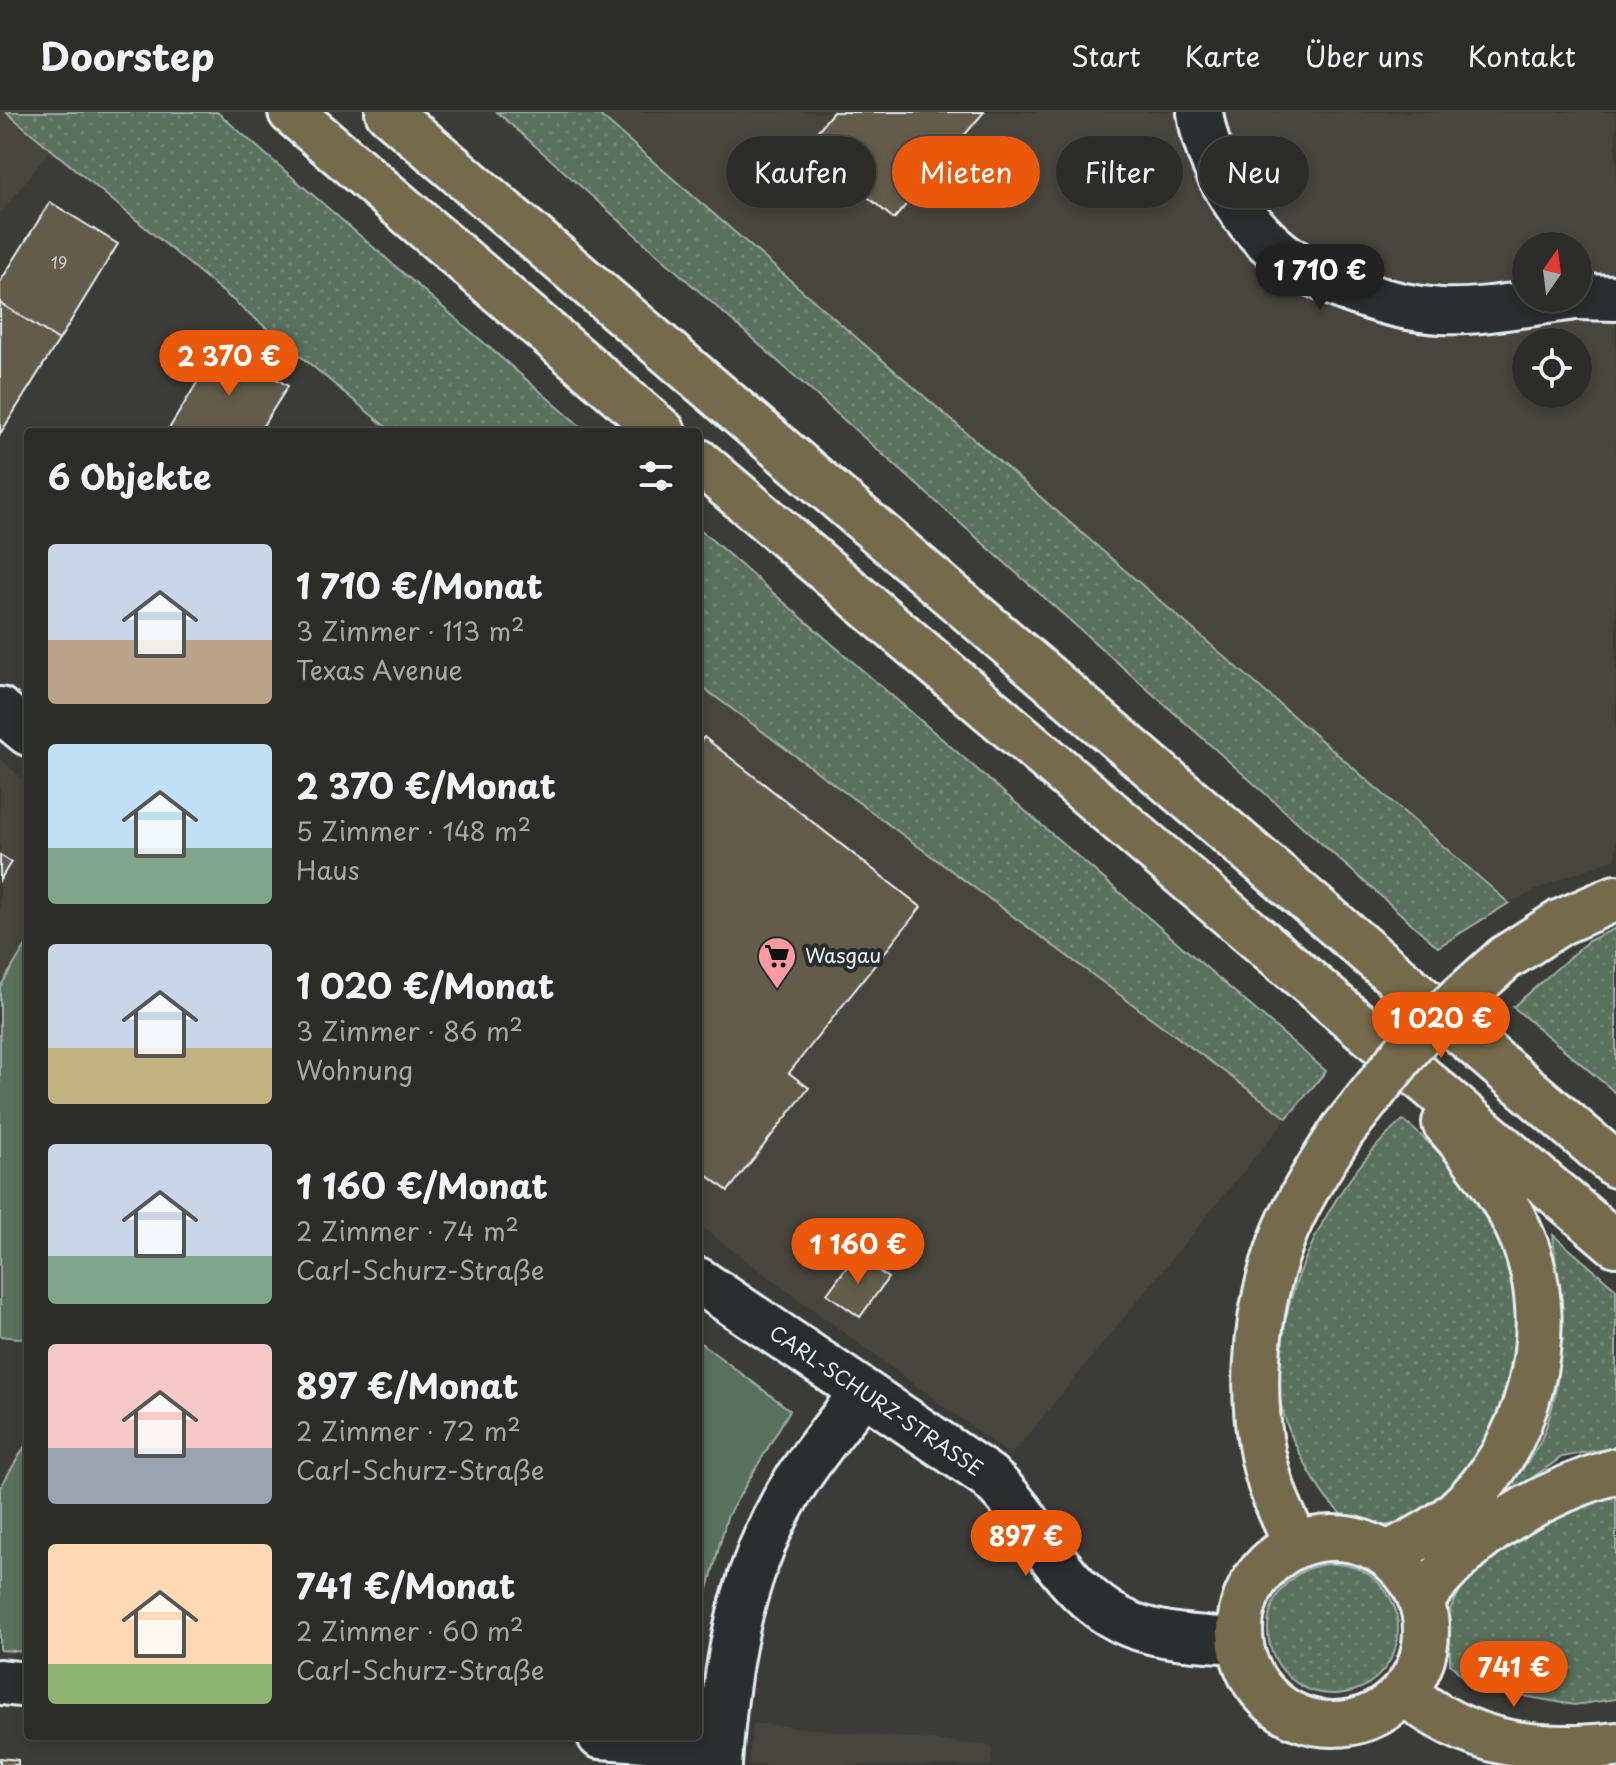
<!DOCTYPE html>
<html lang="de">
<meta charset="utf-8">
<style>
:root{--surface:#2c2c29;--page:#383835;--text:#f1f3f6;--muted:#a6a7a8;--line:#484846;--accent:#ea580c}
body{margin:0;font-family:"Playpen Sans",sans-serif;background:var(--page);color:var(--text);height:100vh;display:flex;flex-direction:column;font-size:30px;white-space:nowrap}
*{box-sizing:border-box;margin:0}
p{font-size:26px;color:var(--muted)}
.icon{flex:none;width:44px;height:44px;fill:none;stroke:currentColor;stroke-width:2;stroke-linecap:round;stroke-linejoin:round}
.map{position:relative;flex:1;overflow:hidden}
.panel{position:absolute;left:24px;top:316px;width:678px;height:1312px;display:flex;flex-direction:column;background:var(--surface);border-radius:8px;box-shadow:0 4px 12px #0003,0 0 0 2px var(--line)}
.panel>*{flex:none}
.banner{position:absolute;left:726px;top:24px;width:760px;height:72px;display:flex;gap:16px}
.needle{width:52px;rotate:14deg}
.buttons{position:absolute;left:1512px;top:120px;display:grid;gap:16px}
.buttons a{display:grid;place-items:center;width:80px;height:80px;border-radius:50%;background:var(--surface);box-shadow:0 4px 12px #0003,0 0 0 2px var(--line);font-size:40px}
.price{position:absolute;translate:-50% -68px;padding:0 18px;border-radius:28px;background:var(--accent);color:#fff;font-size:26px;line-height:52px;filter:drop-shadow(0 2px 4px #0008)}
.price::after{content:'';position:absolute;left:50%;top:48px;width:24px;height:18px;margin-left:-12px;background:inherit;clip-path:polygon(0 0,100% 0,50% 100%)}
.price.active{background:#222;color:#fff}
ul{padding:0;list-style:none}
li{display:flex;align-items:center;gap:24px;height:200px;padding:0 24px}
li span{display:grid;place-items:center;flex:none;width:224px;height:160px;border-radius:8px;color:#555}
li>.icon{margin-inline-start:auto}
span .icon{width:96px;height:96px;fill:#fffc;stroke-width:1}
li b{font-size:34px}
h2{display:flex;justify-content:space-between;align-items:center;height:96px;padding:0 24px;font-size:34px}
.tag{padding:0 28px;border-radius:36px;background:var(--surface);box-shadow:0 4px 12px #0003,0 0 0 2px var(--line);font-size:28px;line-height:72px}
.tag.active{background:var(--accent);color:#fff}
header{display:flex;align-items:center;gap:48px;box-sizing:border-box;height:112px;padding:0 40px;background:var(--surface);border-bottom:2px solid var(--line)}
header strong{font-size:38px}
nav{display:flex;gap:44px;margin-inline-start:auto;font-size:28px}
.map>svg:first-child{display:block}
.built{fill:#47453d;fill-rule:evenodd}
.grass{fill:url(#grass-dots);stroke:#a0b0aa;stroke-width:2}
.park{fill:#586f5c;stroke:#a0b0aa;stroke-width:2}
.building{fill:#645c4c;stroke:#e8f1f8;stroke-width:2}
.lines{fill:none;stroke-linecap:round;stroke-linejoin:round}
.minor-casing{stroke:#e8f1f8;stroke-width:50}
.major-casing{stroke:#e8f1f8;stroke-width:50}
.highway-casing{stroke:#e8f1f8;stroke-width:50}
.minor{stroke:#2a2d2e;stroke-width:44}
.major{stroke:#746b4b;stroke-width:44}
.highway{stroke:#746b4b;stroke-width:44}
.major-bridge-casing{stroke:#e8f1f8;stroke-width:50;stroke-linecap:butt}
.major-bridge{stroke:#746b4b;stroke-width:44}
.labels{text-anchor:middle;stroke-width:8;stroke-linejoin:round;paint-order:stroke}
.number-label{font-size:16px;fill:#c7cccd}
.poi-label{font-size:20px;fill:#e8f1f8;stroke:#2a2d2e;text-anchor:start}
.street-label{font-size:20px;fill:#e8f1f8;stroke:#2a2d2e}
</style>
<header>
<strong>Doorstep</strong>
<nav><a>Start</a><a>Karte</a><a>Über uns</a><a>Kontakt</a></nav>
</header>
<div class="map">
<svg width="1616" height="1653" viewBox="0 0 1616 1653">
<defs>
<pattern id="grass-dots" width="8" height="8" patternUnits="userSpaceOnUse" patternTransform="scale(2)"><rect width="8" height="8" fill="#586f5c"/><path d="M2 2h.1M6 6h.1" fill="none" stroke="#708474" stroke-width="1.8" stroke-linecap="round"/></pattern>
</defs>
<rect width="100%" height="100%" fill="#3b3b37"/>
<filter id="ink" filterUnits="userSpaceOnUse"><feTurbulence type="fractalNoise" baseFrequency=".0125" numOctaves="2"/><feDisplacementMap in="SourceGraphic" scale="16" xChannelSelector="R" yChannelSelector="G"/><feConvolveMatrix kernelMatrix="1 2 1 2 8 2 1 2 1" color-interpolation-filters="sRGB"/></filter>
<g filter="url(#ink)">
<path class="built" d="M 0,0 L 6,0 L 51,37 L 0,102 Z
M 596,0 L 1616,0 L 1616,747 L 1562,766 L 1509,791 ZM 1526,134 L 1578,134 L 1578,186 L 1526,186 ZM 1526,230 L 1578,230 L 1578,282 L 1526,282 Z
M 707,578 L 1287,1006 L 1011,1344 L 698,1113 L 698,591 Z
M 0,647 L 28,671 L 28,830 L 0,875 Z
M 753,1611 L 992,1634 L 992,1653 L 748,1653 Z"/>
<path class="grass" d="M 6,0 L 217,0 L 587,320 L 392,320 Z
M 497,0 L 596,0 L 1509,791 L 1438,835 Z
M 698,416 L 1326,959 L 1287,1006 L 698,572 Z
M 1616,816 L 1616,981 L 1513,895 L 1588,829 Z
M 1403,1008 C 1446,1044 1495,1094 1509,1151 C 1529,1233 1501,1332 1439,1389 C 1432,1395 1424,1406 1416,1409 C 1404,1414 1381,1413 1368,1414 C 1347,1414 1324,1386 1315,1369 C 1298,1341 1278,1301 1278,1268 C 1279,1174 1334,1069 1403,1008 Z
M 1553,1123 L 1616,1177 L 1616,1335 L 1562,1345 L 1493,1393 C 1509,1372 1533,1348 1543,1323 C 1569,1259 1559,1190 1553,1123 Z
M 1616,1379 L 1616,1587 L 1574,1593 L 1474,1575 L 1450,1552 L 1450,1497 L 1480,1446 L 1538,1408 Z
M1268 1517a65 65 0 1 1 130 0a65 65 0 1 1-130 0Z"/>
<path class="park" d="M 28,830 L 28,1227 L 0,1224 L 0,875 Z
M 698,1229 L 790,1298 L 727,1405 L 698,1515 Z
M 28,1329 L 28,1540 L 0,1538 L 0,1376 Z"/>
<path class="building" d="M 833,0 L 984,0 L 894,107 L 806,33 Z
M 50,90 L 118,132 L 59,228 L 0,191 L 0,170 Z
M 0,191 L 59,228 L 0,322 Z
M 220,233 L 288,274 L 259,320 L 167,320 Z
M 704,625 L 921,795 L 789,961 L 809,976 L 728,1079 L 698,1056 L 698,633 Z
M 0,743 L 11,750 L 0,768 Z
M 856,1142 L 888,1166 L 860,1205 L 827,1182 Z
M 0,1646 L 18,1648 L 18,1653 L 0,1653 Z"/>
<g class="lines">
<g class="minor-casing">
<path id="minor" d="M 1200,0 C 1207,51 1240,109 1281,141 C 1323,173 1389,196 1441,199 C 1483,201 1528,191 1569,186
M 1578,185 L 1616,186
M 0,598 L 28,621
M 698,1168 L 988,1364 C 1013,1387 1030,1413 1049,1441 C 1106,1520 1147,1524 1239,1529
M 0,1570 L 28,1573
M 600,1624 L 720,1632
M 719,1653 C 725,1560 738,1471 784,1389 C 806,1350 836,1315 863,1280"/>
</g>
<g class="major-casing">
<path id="major" d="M 1505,846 L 1561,810 L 1616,786
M1240 1519a93 93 0 1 1 186 0a93 93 0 1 1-186 0Z
M 1296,1432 C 1289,1416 1280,1399 1274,1382 C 1246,1305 1253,1206 1281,1130 C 1296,1090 1320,1054 1343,1018
M 1404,1580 C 1468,1633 1536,1642 1616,1633"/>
</g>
<g class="highway-casing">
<path id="highway" d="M 291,0 L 663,320
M 388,0 L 1616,1053
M 698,349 L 1616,1132
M 1387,1442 C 1411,1430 1435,1419 1455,1401 C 1529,1337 1560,1219 1523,1127 C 1505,1084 1476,1046 1445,1011
M 1422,1488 C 1469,1423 1540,1381 1616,1359"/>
</g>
<use href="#minor" class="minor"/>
<use href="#major" class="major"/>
<use href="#highway" class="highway"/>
<g class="major-bridge-casing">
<path id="major-bridge" d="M 1343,1018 L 1417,925 L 1505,846"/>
</g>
<use href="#major-bridge" class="major-bridge"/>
</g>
</g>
<defs>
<g id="supermarket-pin" transform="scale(2)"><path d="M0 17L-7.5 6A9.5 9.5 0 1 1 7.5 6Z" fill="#ff9aa2" stroke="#2a2d2e"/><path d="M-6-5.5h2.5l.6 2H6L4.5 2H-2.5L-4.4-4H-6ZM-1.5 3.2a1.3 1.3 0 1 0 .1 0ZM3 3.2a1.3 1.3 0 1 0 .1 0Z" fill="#111"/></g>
</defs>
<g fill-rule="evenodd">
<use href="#supermarket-pin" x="777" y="844"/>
</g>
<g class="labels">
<g class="number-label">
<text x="59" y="157">19</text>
</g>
<g class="poi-label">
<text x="805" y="851">Wasgau</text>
</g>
<g class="street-label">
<text transform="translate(876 1289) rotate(34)" y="7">CARL-SCHURZ-STRASSE</text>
</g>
</g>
</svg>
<div class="buttons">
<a><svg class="needle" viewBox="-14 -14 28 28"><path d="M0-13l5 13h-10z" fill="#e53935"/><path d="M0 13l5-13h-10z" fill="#a6a7a8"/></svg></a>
<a><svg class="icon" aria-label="locate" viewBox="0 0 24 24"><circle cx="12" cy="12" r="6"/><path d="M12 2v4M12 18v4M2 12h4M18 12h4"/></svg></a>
</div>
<b class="price active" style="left:1320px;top:200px">1 710 €</b>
<b class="price" style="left:229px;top:286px">2 370 €</b>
<b class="price" style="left:1441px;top:948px">1 020 €</b>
<b class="price" style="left:858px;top:1174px">1 160 €</b>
<b class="price" style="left:1026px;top:1466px">897 €</b>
<b class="price" style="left:1514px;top:1597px">741 €</b>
<div class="banner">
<a class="tag">Kaufen</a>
<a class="tag active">Mieten</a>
<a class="tag">Filter</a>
<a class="tag">Neu</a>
</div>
<section class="panel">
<h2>6 Objekte<svg class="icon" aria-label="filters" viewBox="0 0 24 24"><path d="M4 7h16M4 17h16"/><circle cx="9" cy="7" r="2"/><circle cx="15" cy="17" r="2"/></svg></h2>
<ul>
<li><span style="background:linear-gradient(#c9d6e8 60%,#b9a48a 0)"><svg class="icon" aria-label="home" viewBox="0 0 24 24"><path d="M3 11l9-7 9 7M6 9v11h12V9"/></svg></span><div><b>1 710 €/Monat</b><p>3 Zimmer · 113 m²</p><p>Texas Avenue</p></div></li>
<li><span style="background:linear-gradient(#bfe0f5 65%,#7fa58c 0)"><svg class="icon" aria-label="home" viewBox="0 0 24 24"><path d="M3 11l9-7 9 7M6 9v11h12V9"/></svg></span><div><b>2 370 €/Monat</b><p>5 Zimmer · 148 m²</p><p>Haus</p></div></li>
<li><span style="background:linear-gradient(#c9d6e8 65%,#c2b280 0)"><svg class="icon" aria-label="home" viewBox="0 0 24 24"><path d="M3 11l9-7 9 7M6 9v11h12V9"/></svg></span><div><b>1 020 €/Monat</b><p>3 Zimmer · 86 m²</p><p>Wohnung</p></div></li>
<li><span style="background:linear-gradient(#c9d6e8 70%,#7fa58c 0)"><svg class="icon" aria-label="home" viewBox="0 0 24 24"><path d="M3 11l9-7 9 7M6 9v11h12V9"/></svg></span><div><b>1 160 €/Monat</b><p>2 Zimmer · 74 m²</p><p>Carl-Schurz-Straße</p></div></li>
<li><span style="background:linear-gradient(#f6c9c9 65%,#9aa5b1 0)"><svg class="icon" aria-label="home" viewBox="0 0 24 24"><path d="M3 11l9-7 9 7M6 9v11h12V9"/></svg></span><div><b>897 €/Monat</b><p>2 Zimmer · 72 m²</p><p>Carl-Schurz-Straße</p></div></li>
<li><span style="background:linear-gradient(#ffd9b3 75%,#8fb573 0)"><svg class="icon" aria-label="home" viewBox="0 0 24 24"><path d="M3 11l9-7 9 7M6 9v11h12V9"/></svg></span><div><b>741 €/Monat</b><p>2 Zimmer · 60 m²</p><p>Carl-Schurz-Straße</p></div></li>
</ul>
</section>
</div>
